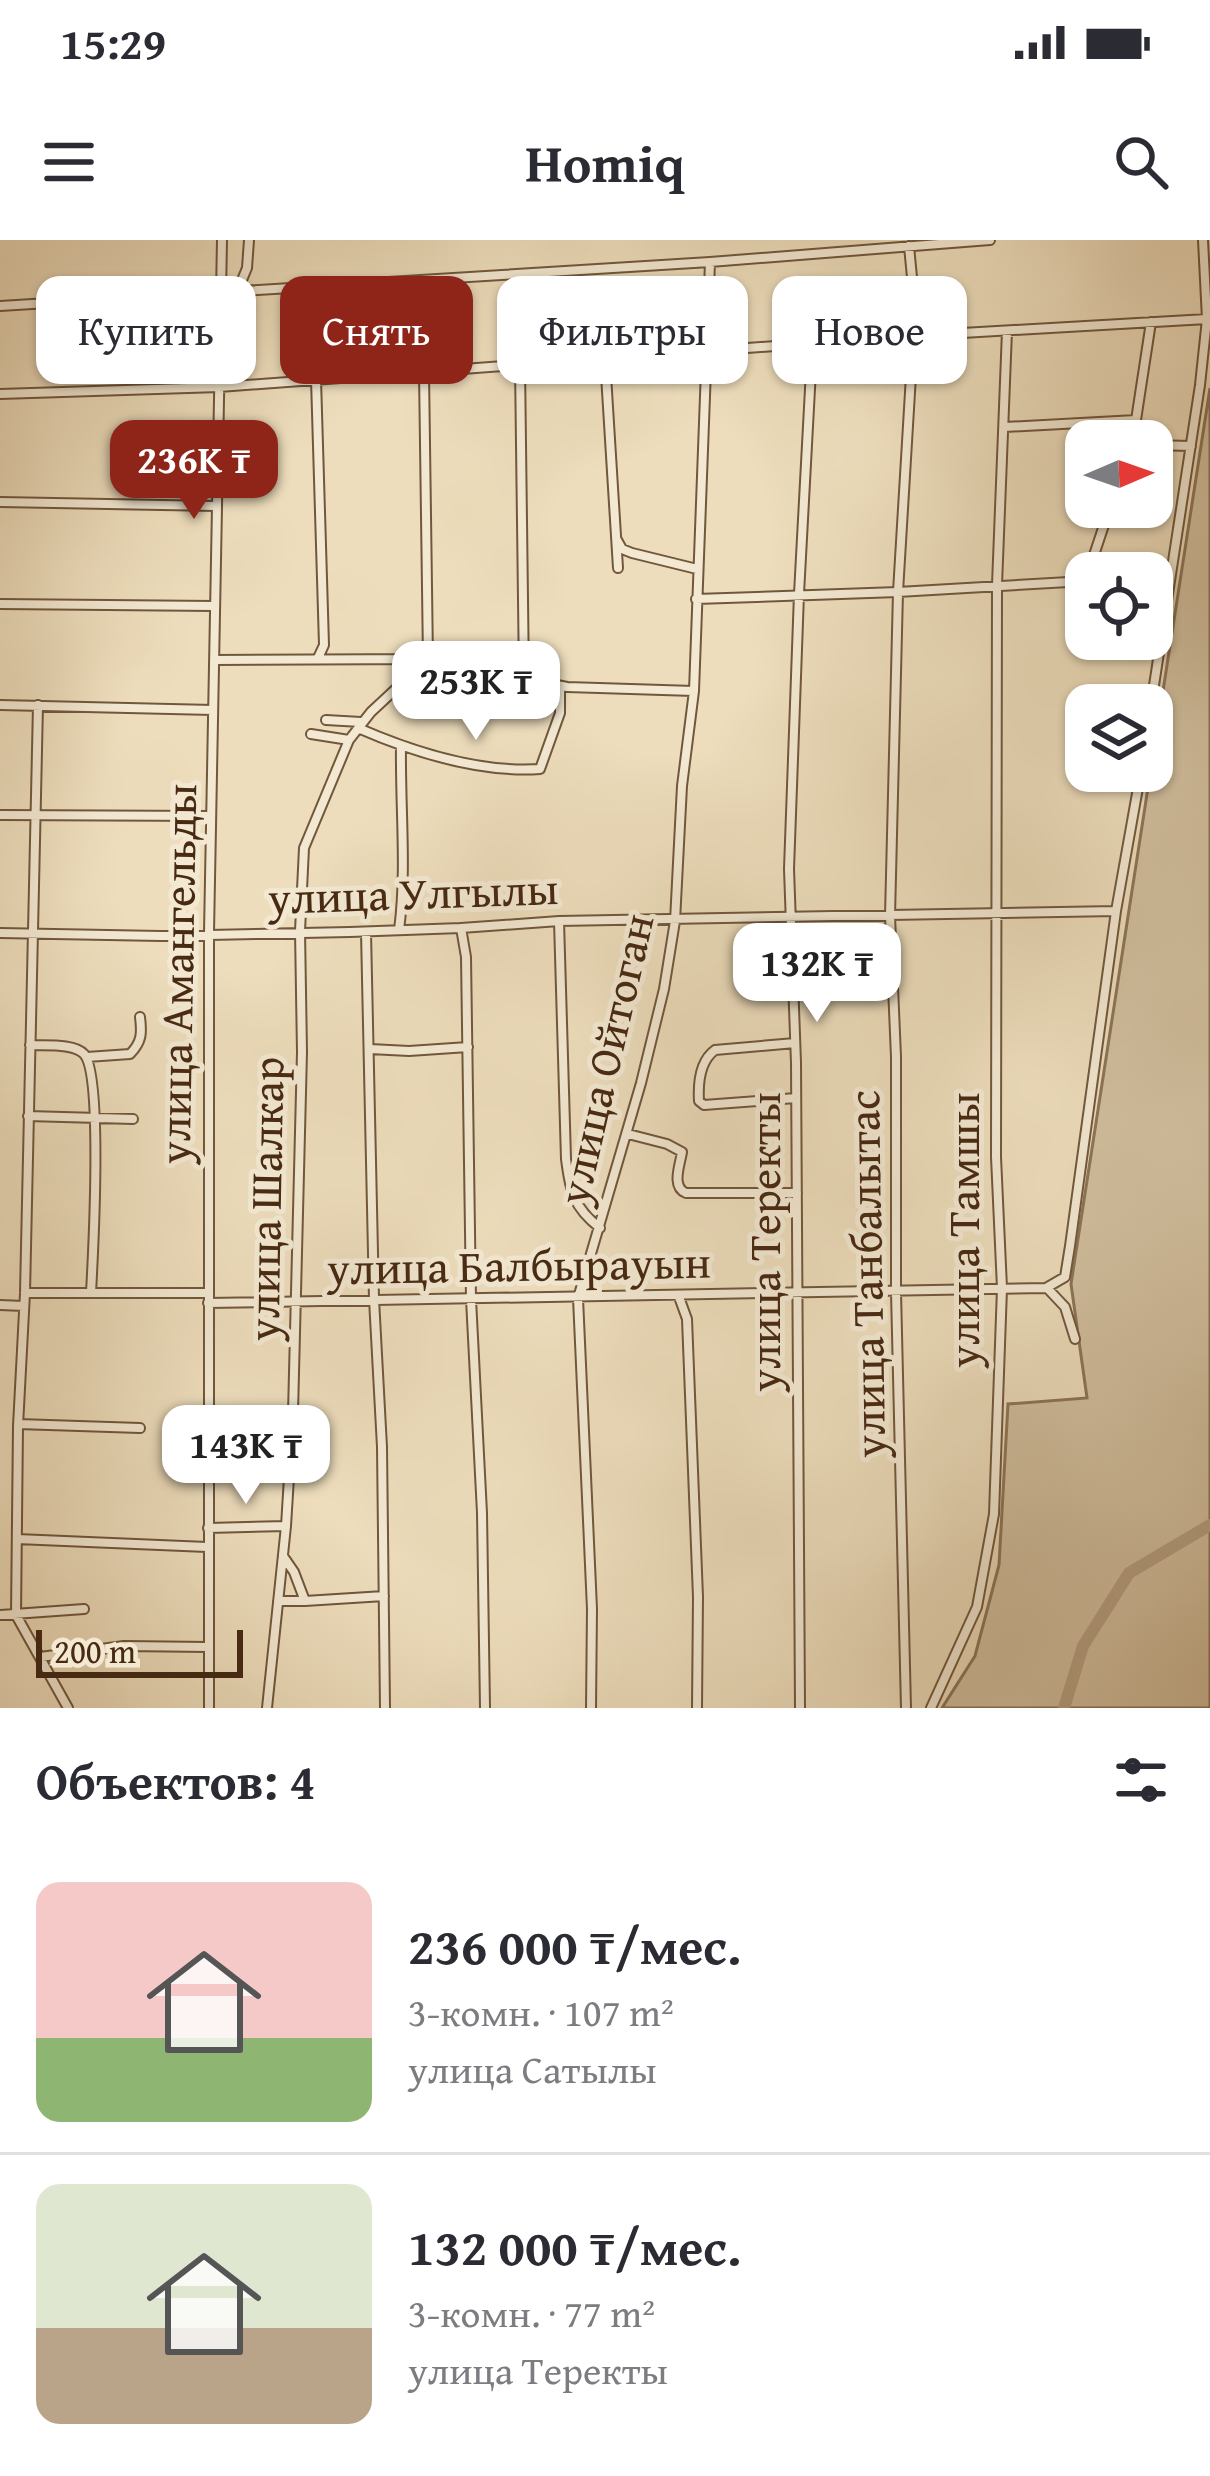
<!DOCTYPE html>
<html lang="ru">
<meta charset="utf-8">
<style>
:root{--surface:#fff;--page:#f7f7f7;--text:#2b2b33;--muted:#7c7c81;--line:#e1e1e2;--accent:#8f2418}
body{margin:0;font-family:"Gentium Book Plus",serif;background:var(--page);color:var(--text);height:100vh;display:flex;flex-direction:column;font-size:45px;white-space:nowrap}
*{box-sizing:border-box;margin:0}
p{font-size:39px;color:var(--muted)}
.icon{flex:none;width:66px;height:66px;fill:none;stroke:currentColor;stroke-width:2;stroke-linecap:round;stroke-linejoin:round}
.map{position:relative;height:1468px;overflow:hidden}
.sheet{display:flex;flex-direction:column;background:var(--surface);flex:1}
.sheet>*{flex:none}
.banner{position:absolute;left:36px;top:36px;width:1140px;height:108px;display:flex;gap:24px}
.needle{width:78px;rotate:88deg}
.tools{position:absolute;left:1065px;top:180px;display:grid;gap:24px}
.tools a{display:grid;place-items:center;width:108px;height:108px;border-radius:24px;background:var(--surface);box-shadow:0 3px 9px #0004;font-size:60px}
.scale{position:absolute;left:36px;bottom:30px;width:207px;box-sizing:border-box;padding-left:12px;border:6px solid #482a12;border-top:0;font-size:33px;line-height:42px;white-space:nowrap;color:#482a12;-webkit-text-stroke:9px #f3e9d3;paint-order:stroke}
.price{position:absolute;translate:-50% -102px;padding:0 27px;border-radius:24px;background:#fff;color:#222;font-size:39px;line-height:78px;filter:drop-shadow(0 3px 6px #0008)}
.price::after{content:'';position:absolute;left:50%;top:72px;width:36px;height:27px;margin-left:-18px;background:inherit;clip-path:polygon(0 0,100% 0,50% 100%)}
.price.on{background:var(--accent);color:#fff}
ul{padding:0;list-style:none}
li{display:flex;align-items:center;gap:36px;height:300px;padding:0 36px}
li+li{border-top:3px solid var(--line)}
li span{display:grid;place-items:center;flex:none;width:336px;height:240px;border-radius:24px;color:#555}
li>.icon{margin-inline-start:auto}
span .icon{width:144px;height:144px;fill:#fffc;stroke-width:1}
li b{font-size:51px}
h2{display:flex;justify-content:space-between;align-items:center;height:144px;padding:0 36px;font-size:51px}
.tag{padding:0 42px;border-radius:24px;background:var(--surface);box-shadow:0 3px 9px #0004;font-size:42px;line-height:108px}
.tag.on{background:var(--accent);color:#fff}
.status{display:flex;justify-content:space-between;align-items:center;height:84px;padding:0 60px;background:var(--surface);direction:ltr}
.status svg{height:33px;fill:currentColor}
header{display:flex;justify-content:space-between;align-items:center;height:156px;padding:0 36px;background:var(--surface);font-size:54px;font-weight:800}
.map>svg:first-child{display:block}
.green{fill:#d1bf9f;stroke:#8c7458;stroke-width:3}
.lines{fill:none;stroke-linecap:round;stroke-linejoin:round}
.river{stroke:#b5a082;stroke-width:12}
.minor-casing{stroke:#71573c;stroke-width:12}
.minor{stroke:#f3e9d3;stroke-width:8}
.labels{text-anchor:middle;stroke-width:10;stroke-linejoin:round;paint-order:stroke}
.street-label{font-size:45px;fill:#482a12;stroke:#f3e9d3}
</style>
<div class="status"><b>15:29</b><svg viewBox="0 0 49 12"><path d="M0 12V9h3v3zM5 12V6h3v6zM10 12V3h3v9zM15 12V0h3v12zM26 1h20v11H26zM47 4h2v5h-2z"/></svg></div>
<header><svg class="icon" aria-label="menu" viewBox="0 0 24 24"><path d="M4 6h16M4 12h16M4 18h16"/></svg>Homiq<svg class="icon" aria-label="search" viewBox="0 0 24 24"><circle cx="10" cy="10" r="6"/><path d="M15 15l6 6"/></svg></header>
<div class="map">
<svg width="1210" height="1468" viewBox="0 0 1210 1468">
<rect width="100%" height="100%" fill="#edddbc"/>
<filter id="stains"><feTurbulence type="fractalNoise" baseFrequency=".00167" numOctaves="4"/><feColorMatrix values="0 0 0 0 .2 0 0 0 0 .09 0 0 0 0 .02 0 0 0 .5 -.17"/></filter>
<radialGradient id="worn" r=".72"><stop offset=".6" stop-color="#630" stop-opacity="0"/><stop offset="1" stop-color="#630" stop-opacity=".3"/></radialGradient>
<path class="green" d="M 1210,148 L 1210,1468 L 942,1468 L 975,1416 L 999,1325 L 1008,1164 L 1087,1158 L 1071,1044 Z"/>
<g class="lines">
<path class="river" d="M 1064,1468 L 1083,1406 L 1129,1333 L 1210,1285"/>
<g class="minor-casing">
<path id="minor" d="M 237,52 L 247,28 L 249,0
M 0,66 L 710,22 L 990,0
M 605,119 L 618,328
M 520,125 L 524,438
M 316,139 L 324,405 L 318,418
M 0,154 L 219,147 L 911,96 L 1207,79
M 1005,187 L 1136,180 L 1151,82
M 1131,201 L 1136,180
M 1152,205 L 1191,206
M 0,262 L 216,266
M 617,300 L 622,309 L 632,313 L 697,329
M 1088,333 L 1110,267
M 696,359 L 898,352 L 1086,341
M 0,364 L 214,366
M 214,420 L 428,419 L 567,447 L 694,451
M 0,465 L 213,470
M 38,465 L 25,1053 L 18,1186 L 16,1375 L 68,1468
M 1151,465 L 1200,145 L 1207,79 L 1203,0
M 326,480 L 361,482
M 358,488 C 413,512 480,533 540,529 L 560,473 L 560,446
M 311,494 L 349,500
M 0,575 L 211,576
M 559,681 L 566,919 C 570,951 573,967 600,988
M 461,688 L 466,717 L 471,1059 L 482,1273 L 485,1468
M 399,690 C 407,629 400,567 401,505
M 366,692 L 374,1059 L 382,1207 L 385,1468
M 0,693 L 161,696 L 350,692 L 461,688 L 559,681 L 1116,671
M 795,803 L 715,810 C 700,821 698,844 699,861 L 704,865 L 796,858
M 30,805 C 45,806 74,803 84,814 C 103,835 93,1016 91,1053
M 370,809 L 409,811 L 468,807
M 87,817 L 130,814 C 142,802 142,793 140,777
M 28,876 L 133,879
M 628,894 L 667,904 L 682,912 C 680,925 671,947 686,953 L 797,953
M 1048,1049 L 1065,1067 L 1075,1099
M 25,1053 L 207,1053
M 679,1057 L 687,1079 L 698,1357 L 697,1468
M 208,1063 L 1046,1048 L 1065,1037 L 1070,1006 L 1116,671 L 1141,531
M 0,1065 L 24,1066
M 18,1184 L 140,1188
M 208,1288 L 286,1286
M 17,1299 L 207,1307
M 283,1316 L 294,1332 L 305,1361 L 384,1356
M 278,1361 L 305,1361
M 0,1375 L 84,1369
M 40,1417 L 124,1406 L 208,1407
M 209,1468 L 209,693 L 222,0
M 267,1468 L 286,1286 L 293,1173 L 302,812 L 300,691 L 304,608 L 349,500 L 371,472 L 428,419 L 424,132 L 419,41
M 591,1468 L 592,1369 L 578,1058 L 641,843 L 664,749 L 675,681 L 682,546 L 694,451 L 710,22
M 800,1468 L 796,823 L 789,629 L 799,354 L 811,130 L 810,104
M 906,1468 L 896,1052 L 896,817 L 890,676 L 898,352 L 915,69 L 909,6
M 931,1468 L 977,1367 L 994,1274 L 1002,1048 L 996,917 L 997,345 L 1007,91"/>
</g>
<use href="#minor" class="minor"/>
</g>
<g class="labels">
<g class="street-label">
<text transform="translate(413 653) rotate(-2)" y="16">улица Улгылы</text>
<text transform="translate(177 734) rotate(-89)" y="16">улица Амангельды</text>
<text transform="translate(605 819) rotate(-77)" y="16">улица Ойтоган</text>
<text transform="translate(265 959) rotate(-89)" y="16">улица Шалкар</text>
<text transform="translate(963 990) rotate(-90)" y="16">улица Тамшы</text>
<text transform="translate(764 1002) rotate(-90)" y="16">улица Теректы</text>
<text transform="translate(519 1025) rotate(-1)" y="16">улица Балбырауын</text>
<text transform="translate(866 1034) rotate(-91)" y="16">улица Танбалытас</text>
</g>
</g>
<rect width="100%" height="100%" filter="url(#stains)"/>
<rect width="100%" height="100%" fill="url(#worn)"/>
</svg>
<div class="tools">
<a><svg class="needle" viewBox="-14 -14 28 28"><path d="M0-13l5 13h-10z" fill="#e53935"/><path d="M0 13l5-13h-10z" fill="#7c7c81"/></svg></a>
<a><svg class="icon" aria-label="locate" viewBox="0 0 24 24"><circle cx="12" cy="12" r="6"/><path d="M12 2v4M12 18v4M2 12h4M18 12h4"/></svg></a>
<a><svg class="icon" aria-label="layers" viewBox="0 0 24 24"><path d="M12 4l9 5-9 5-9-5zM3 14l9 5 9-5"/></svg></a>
</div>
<div class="scale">200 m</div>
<b class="price on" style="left:194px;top:282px">236K ₸</b>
<b class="price" style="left:476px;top:503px">253K ₸</b>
<b class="price" style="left:817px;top:785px">132K ₸</b>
<b class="price" style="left:246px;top:1267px">143K ₸</b>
<div class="banner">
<a class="tag">Купить</a>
<a class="tag on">Снять</a>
<a class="tag">Фильтры</a>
<a class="tag">Новое</a>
</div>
</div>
<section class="sheet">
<h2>Объектов: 4<svg class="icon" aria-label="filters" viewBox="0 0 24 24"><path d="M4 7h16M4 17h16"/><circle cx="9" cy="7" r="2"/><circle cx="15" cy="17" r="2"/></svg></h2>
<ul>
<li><span style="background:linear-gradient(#f6c9c9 65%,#8fb573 0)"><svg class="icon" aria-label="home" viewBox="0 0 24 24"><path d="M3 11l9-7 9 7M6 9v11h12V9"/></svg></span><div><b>236 000 ₸/мес.</b><p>3-комн. · 107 m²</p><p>улица Сатылы</p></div></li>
<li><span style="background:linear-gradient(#dfe7d0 60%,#b9a48a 0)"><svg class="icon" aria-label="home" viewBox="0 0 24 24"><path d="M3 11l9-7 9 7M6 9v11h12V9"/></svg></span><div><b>132 000 ₸/мес.</b><p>3-комн. · 77 m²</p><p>улица Теректы</p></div></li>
</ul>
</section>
